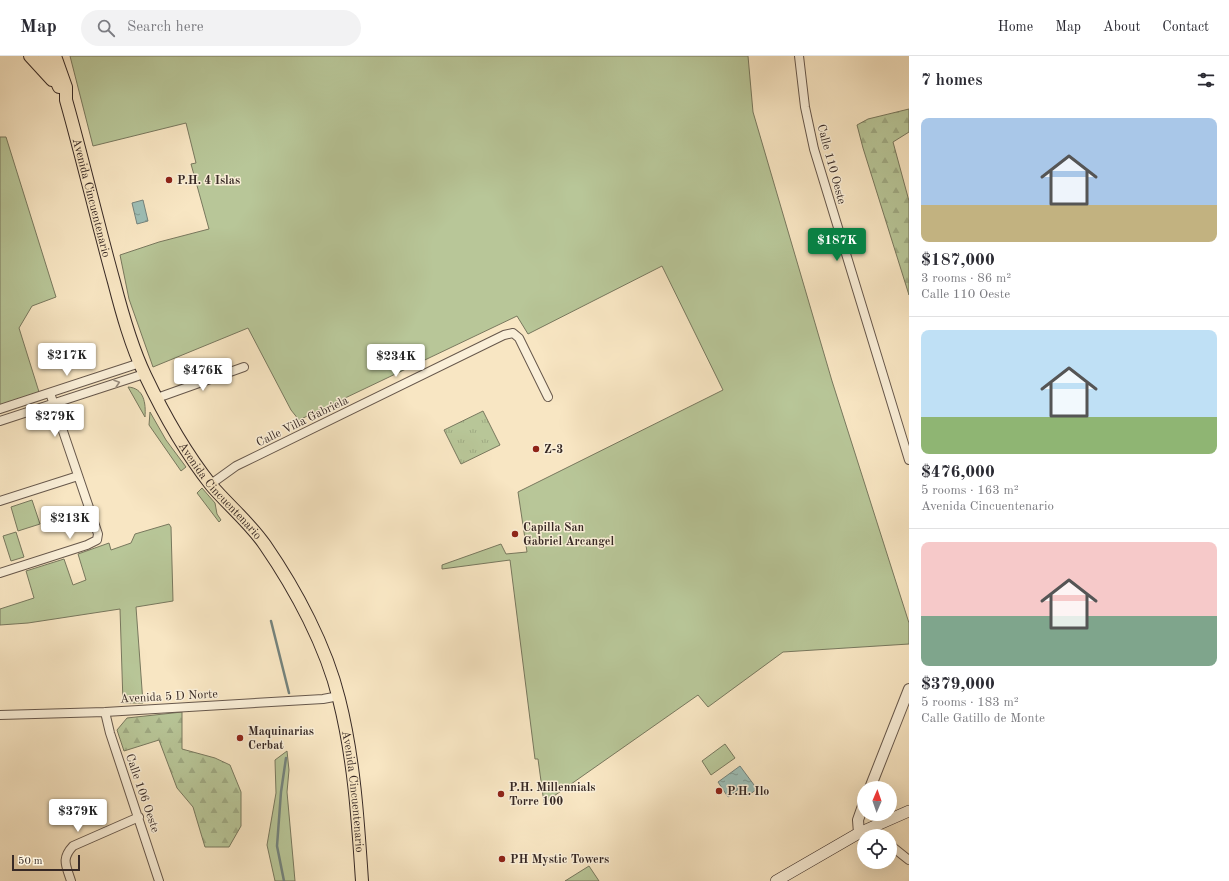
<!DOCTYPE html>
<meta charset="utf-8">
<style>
:root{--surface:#fff;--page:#f2f2f3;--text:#2b2b33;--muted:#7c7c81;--line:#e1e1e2;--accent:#0b8043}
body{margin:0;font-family:"Old Standard TT",serif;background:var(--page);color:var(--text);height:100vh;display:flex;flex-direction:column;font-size:15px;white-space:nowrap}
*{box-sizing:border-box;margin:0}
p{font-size:13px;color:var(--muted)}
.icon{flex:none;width:22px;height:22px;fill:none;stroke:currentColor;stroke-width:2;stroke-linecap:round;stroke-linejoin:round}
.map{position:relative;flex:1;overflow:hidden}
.sheet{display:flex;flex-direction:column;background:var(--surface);width:320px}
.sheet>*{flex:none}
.needle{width:26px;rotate:2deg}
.controls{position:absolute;left:857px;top:725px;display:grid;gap:8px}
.controls a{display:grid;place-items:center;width:40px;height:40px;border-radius:50%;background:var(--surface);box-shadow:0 4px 16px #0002;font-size:20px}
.scale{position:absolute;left:12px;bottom:10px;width:68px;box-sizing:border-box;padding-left:4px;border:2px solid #372925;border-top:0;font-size:11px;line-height:14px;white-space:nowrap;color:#372925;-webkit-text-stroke:3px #faefd8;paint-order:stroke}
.price{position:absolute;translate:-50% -34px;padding:0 9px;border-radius:4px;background:#fff;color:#222;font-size:13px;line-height:26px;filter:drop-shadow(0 1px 2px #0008)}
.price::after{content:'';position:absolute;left:50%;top:24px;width:12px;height:9px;margin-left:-6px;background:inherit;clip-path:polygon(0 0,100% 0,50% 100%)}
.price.active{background:var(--accent);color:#fff}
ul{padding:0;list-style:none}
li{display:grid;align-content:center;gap:8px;height:212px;padding:0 12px}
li+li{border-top:1px solid var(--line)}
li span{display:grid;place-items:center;height:124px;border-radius:8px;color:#555}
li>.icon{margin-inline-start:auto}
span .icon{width:72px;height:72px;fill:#fffc;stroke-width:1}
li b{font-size:17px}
h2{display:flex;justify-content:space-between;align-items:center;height:48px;padding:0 12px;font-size:17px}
header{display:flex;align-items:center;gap:24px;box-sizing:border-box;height:56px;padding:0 20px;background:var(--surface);border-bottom:1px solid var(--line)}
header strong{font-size:19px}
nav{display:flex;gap:22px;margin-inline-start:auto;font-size:14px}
.search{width:280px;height:36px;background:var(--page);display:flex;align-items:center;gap:10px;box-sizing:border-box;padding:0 14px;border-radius:22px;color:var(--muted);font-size:15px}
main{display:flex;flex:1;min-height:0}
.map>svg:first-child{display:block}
.green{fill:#b8c698;stroke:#78785e}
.forest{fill:url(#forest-firs);stroke:#78785e}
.park{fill:url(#park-tufts);stroke:#78785e}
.water{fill:url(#water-ripples);stroke:#74837d}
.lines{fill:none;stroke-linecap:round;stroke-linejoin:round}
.stream{stroke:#74837d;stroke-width:2.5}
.minor-casing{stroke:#67584c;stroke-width:10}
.tertiary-casing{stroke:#67584c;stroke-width:12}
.secondary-casing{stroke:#372925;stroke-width:12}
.primary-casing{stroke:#372925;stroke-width:14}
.minor{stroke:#faefd8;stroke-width:8}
.tertiary{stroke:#faefd8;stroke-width:10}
.secondary{stroke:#faefd8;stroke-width:11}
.primary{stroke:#f8e6c3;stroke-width:12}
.oneway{stroke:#988c7e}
.poi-dot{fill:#8f2418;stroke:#faefd8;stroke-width:1.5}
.labels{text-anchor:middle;stroke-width:3;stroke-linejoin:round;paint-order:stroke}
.street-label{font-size:12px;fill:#372925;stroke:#faefd8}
.poi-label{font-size:12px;font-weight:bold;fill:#372925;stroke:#faefd8;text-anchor:start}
</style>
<header>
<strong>Map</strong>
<div class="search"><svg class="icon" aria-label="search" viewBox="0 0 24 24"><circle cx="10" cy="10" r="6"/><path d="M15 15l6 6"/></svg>Search here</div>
<nav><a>Home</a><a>Map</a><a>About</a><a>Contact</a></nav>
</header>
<main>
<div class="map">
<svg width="909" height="825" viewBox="0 0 909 825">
<defs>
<pattern id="forest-firs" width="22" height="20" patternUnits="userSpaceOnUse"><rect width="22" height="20" fill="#b8c698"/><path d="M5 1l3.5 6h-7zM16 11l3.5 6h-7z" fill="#9faa83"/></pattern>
<pattern id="park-tufts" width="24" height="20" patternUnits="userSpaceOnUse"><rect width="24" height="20" fill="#b8c698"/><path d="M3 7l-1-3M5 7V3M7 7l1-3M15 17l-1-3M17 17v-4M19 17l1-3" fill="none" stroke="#9faa83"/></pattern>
<pattern id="water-ripples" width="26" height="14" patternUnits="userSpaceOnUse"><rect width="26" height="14" fill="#9dbfb7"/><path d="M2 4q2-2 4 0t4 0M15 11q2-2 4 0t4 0" fill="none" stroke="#819b95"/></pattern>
</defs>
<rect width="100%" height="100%" fill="#f8e6c3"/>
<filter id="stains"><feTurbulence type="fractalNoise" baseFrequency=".005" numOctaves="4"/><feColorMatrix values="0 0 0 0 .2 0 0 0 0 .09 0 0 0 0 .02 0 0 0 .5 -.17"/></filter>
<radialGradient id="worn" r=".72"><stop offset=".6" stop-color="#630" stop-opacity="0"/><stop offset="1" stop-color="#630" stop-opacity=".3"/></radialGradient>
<path class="green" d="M 70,0 L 748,0 L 753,56 L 832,325 L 909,567 L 909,588 L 783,596 L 708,651 L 698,639 L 544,747 L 538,703 L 535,703 L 510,504 L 442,513 L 442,509 L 501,488 L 506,498 L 527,496 L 518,436 L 723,334 L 662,210 L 528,278 L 517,260 L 299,364 L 291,354 L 248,272 L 153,311 L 129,243 L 120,199 L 159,186 L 209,173 L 191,108 L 196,107 L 186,67 L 93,90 Z
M 0,81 L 6,81 L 56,241 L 32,250 L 19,272 L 39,336 L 0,349 Z
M 128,331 C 144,332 146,347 145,361 Z
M 150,356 L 166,384 L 186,411 L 181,415 L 149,369 Z
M 202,432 L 215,447 L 217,458 L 221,464 L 219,466 L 197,437 Z
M 32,444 L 40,468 L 18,475 L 11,451 Z
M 169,468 L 171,471 L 173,545 L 136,551 L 143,647 L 123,647 L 120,553 L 28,567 L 0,569 L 0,553 L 34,542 L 26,515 L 64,503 L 73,529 L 86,524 L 78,498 L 109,487 L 111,494 L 131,487 L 135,478 Z
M 16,476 L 24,501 L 11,505 L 3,480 Z
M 725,688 L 735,702 L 711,719 L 702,705 Z
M 287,695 L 289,714 L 287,736 L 295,825 L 275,825 L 267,789 L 276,737 L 275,704 Z
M 589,810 L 599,825 L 565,825 Z"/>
<path class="forest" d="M 909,53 L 909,76 L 893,86 L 909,145 L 909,239 L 863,92 L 857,69 L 868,63 Z
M 182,656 L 182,693 L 215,702 L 230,709 L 241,736 L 241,770 L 229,791 L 205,791 L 193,751 L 177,732 L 159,684 L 124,695 L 117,674 L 127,662 Z"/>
<path class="park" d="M 483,355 L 500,389 L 461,408 L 444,374 Z"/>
<path class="water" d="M 143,144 L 148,165 L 137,168 L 132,147 Z
M 740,710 L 757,733 L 749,739 L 743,730 L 728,741 L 718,726 Z"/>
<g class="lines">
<path class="stream" d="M 271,565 L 289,637
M 284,825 L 277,790 L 281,736 L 286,702"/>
<g class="minor-casing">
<path id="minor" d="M 799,0 L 805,51 L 814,93 L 909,404
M 157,342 L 244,311
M 0,353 L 140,307
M 0,365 L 144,318
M 211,428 L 236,410 L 504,279 L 513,277 L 519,282 L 548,341
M 0,445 L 78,420
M 0,517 L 87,489 L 97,484 L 98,478 L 50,337
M 105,656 L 110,677 L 159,825
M 0,659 L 105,656 L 323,643 L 339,640
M 872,772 L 880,780
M 890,789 L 909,804
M 71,825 C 66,809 61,803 73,790 L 139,761"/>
</g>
<g class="tertiary-casing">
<path id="tertiary" d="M 870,732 L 909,633
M 859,777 L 858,764 L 864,747"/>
</g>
<g class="secondary-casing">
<path id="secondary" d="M 776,825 L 859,777 L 909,755"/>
</g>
<g class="primary-casing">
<g id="primary">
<path d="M 30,0 L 52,24"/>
<path d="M 44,0 L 48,6 L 59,31"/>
<path id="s1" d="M 55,0 L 66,31 L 66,44 C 83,104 97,165 114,226 C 122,257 131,290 145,319 C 163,357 184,395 211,429 C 228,449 250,467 265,489 C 296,534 326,590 339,643 C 354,702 358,764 362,825"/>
</g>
</g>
<use href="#minor" class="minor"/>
<use href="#tertiary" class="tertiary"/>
<use href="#secondary" class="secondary"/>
<use href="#primary" class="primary"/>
</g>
<defs><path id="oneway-chevron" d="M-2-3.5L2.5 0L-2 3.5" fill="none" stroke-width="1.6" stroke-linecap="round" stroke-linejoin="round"/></defs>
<use class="oneway" href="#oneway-chevron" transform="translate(117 327) rotate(-18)"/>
<g class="poi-dot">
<circle cx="169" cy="124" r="4"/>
<circle cx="536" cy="393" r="4"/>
<circle cx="515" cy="478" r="4"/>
<circle cx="240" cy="682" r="4"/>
<circle cx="719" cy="735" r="4"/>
<circle cx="501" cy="738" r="4"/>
<circle cx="502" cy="803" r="4"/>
</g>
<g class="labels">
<g class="street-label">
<text transform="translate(832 108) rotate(75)" y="4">Calle 110 Oeste</text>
<text dy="4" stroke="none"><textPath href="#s1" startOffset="147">Avenida Cincuentenario</textPath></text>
<text transform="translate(302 365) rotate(-26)" y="4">Calle Villa Gabriela</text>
<text dy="4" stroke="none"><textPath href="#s1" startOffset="471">Avenida Cincuentenario</textPath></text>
<text transform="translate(169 640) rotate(-3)" y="4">Avenida 5 D Norte</text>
<text dy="4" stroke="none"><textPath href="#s1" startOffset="807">Avenida Cincuentenario</textPath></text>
<text transform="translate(143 737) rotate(71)" y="4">Calle 106 Oeste</text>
</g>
<g class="poi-label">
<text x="177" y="128">P.H. 4 Islas</text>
<text x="544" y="397">Z-3</text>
<text x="523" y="475">Capilla San<tspan x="523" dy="14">Gabriel Arcangel</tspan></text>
<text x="248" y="679">Maquinarias<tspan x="248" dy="14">Cerbat</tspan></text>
<text x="509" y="735">P.H. Millennials<tspan x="509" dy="14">Torre 100</tspan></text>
<text x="727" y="739">P.H. Ilo</text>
<text x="510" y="807">PH Mystic Towers</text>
</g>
</g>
<rect width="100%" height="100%" filter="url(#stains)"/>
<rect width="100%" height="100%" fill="url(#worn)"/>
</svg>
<div class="controls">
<a><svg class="needle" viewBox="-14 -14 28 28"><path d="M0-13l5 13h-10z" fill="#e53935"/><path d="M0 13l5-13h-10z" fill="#7c7c81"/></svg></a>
<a><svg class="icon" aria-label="locate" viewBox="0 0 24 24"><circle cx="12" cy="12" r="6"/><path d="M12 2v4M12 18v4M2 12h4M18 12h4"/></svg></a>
</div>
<div class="scale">50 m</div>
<b class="price active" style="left:837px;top:206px">$187K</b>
<b class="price" style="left:67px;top:321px">$217K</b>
<b class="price" style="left:396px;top:322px">$234K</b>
<b class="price" style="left:203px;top:336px">$476K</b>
<b class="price" style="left:55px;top:382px">$279K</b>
<b class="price" style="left:70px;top:484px">$213K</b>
<b class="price" style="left:78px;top:777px">$379K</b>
</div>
<section class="sheet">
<h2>7 homes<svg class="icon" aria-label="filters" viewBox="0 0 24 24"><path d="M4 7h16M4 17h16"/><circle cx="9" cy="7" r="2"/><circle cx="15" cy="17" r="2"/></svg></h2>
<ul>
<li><span style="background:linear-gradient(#a9c7e8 70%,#c2b280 0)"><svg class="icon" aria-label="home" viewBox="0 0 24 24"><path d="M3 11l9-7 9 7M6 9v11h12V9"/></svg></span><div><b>$187,000</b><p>3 rooms · 86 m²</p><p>Calle 110 Oeste</p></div></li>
<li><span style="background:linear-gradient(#bfe0f5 70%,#8fb573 0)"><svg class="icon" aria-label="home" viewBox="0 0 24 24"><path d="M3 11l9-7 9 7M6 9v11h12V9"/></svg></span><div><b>$476,000</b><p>5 rooms · 163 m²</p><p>Avenida Cincuentenario</p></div></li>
<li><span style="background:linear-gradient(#f6c9c9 60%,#7fa58c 0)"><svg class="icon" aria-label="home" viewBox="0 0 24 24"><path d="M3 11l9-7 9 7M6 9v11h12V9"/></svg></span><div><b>$379,000</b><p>5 rooms · 183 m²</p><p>Calle Gatillo de Monte</p></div></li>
</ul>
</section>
</main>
